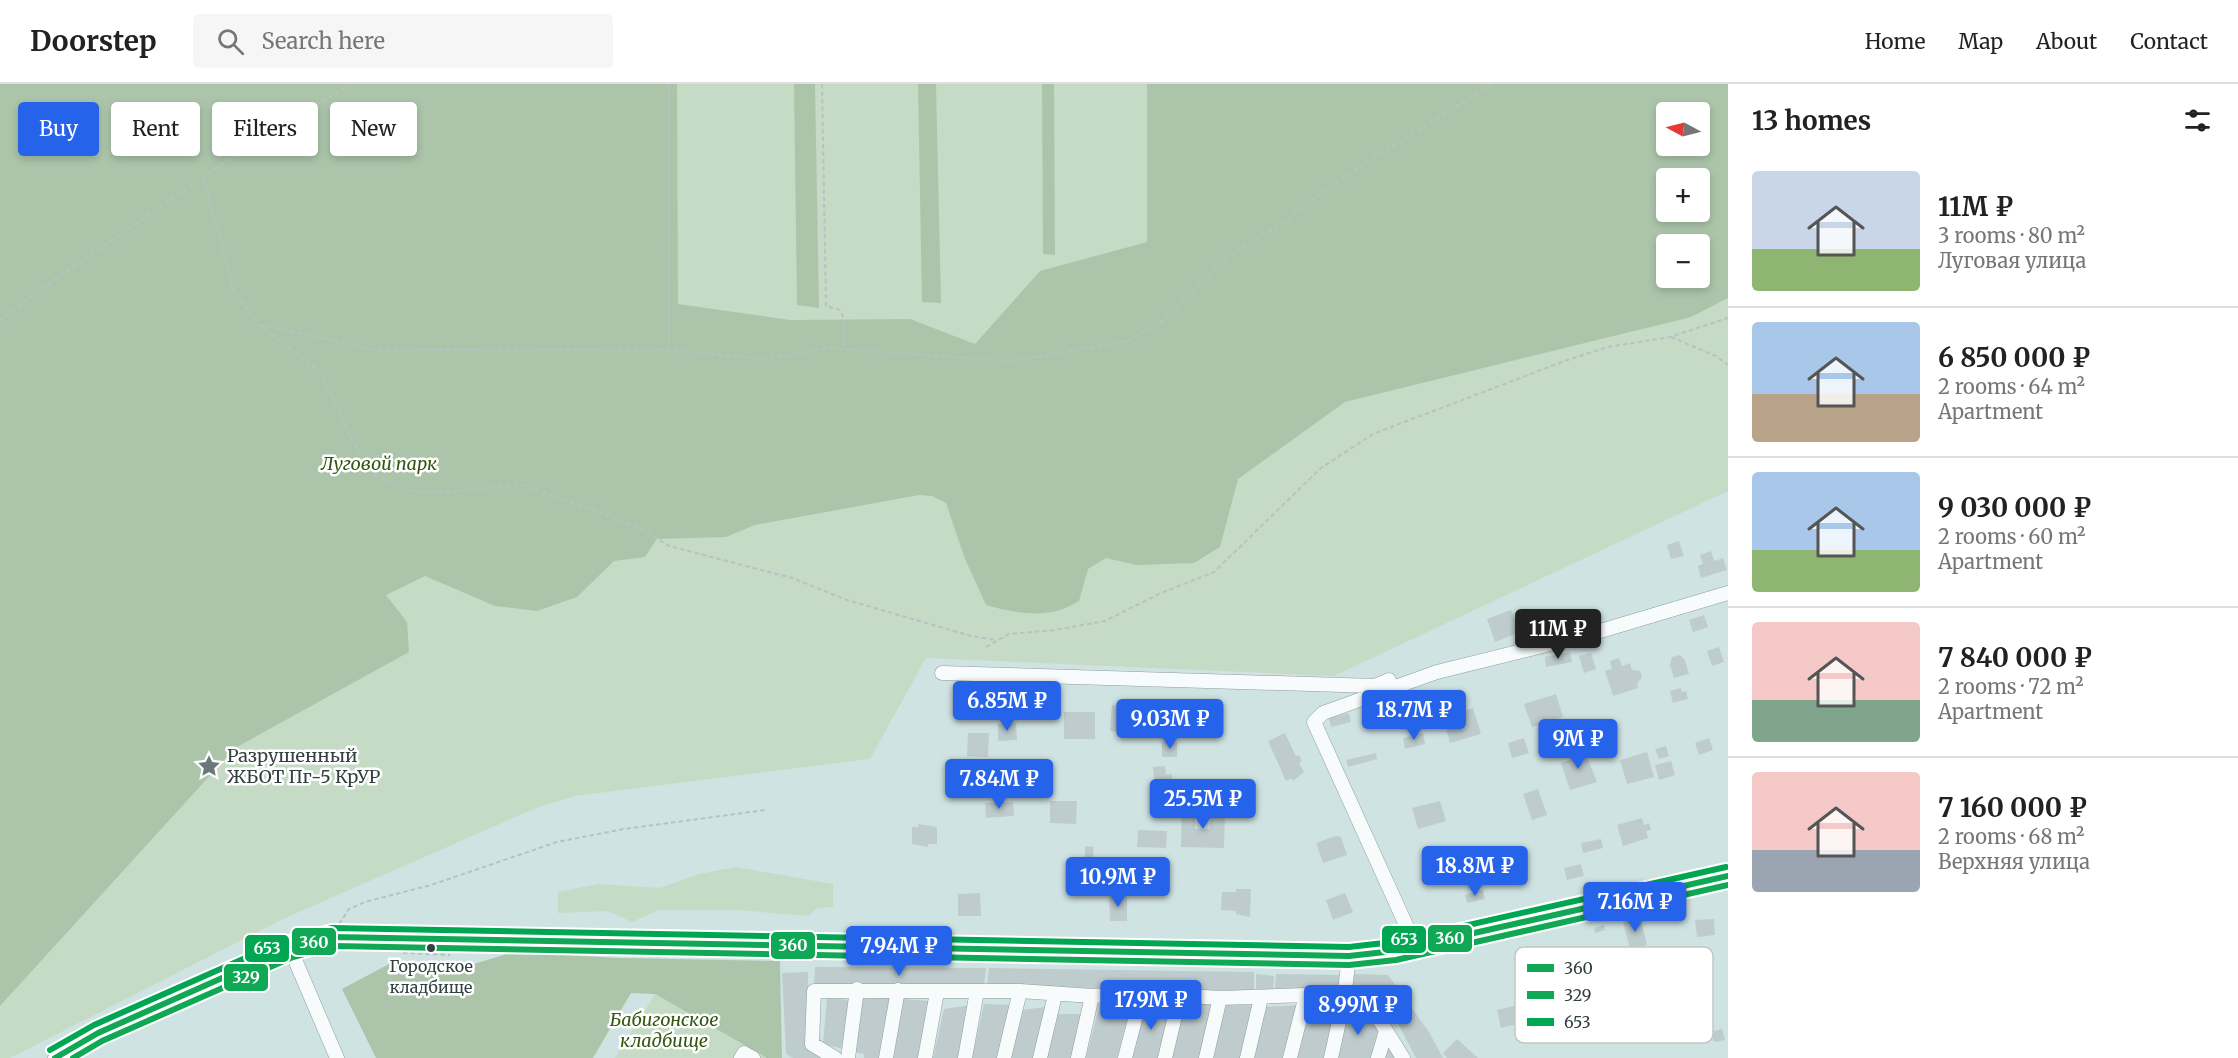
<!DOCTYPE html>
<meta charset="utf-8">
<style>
:root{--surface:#fff;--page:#f6f6f6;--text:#222;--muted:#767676;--line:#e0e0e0;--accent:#2563eb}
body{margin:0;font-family:Merriweather,serif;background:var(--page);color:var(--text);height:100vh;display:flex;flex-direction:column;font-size:22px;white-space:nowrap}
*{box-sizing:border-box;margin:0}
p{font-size:20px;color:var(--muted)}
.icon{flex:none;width:33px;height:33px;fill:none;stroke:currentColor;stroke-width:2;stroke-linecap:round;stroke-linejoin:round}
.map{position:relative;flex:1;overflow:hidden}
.details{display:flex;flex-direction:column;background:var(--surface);width:510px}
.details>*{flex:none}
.top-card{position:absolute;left:18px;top:18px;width:570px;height:54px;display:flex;gap:12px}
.needle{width:39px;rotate:277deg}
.fabs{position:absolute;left:1656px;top:18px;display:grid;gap:12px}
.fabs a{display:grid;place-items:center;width:54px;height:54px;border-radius:6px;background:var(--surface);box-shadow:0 3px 9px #0003;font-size:30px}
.price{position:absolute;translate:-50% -51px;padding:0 14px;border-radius:6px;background:var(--accent);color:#fff;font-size:20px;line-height:39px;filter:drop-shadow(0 2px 3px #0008)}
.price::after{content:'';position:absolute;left:50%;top:36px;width:18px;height:14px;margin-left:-9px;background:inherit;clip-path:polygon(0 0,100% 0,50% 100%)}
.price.current{background:#222;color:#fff}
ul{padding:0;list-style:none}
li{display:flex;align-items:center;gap:18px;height:150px;padding:0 24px}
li+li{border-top:2px solid var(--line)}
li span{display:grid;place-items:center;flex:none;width:168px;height:120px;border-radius:6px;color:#555}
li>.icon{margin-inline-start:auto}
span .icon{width:72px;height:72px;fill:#fffc;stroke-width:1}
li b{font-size:26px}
h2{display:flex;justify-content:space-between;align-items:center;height:72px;padding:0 24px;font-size:26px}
.pill{padding:0 21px;border-radius:6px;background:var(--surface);box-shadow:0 3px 9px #0003;font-size:21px;line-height:54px}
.pill.current{background:var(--accent);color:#fff}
header{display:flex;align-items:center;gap:36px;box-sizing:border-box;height:84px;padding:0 30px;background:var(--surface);border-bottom:2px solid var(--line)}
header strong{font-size:28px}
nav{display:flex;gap:33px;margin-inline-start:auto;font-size:21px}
.search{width:420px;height:54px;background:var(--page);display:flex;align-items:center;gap:15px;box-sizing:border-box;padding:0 21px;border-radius:6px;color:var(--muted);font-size:22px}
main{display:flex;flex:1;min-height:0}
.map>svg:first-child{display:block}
.green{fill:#c5dbc5;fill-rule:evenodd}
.forest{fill:#acc5aa;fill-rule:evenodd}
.building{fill:#beccce}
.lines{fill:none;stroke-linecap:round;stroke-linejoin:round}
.minor-casing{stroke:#8e9d9d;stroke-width:15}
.path{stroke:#b9c1c1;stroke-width:2;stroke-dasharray:4.5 3;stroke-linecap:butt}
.minor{stroke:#f8fbfb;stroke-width:14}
.bus-1-casing{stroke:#fff;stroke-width:10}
.bus-2-casing{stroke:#fff;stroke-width:10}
.bus-3-casing{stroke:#fff;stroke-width:10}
.bus-1{stroke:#10a855;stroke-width:6}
.bus-2{stroke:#10a855;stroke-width:6}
.bus-3{stroke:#00a651;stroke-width:6}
.bus-dot{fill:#324040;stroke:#fff;stroke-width:2}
.labels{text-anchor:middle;stroke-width:5;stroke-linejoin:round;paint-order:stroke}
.bus-label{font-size:16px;fill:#324040;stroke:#fff}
.park-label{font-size:18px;font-style:italic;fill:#32560d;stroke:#fff}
.poi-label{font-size:18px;fill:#324040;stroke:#fff;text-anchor:start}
.key{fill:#fff;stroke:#c2c6c6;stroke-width:1.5}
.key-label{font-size:16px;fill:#324040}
.line-badge{stroke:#fff;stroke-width:2}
.badge-label{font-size:16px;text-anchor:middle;font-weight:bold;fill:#fff}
</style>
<header>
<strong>Doorstep</strong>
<div class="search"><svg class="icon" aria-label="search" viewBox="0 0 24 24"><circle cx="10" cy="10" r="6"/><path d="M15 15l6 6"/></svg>Search here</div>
<nav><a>Home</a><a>Map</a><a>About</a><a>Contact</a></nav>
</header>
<main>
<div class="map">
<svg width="1728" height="974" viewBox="0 0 1728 974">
<rect width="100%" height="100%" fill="#d0e3e3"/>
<path class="green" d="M 0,0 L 1728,0 L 1728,407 L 1334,592 L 926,574 L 870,675 L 575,712 L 536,724 L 283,835 L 10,974 L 0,974 ZM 1666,28 L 1700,28 L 1700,62 L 1666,62 ZM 1666,94 L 1700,94 L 1700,128 L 1666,128 ZM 1666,160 L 1700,160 L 1700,194 L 1666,194 Z
M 736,783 L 833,800 L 833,823 L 816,824 L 809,832 L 736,826 L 659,826 L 632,838 L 608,827 L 558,829 L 558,808 L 598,800 L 660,804 L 699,790 Z
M 655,910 L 767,974 L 615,974 Z"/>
<path class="forest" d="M 0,0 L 677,0 L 678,220 L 790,236 L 910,235 L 975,260 L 1040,187 L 1147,158 L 1147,0 L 1728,0 L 1728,214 L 1691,233 L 1345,318 L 1238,395 L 1220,463 L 1194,479 L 1136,481 L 1106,474 L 1088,485 L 1079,517 C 1049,536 1019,530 986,521 L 965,475 L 946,419 L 932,412 L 919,411 L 755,441 L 726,453 L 657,455 L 645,473 L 614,477 L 577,513 L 537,527 L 495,522 L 425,492 L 386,511 L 407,538 L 409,568 L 235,664 L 0,922 ZM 1666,28 L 1700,28 L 1700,62 L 1666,62 ZM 1666,94 L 1700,94 L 1700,128 L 1666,128 ZM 1666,160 L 1700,160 L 1700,194 L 1666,194 Z
M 794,0 L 815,0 L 819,224 L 797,221 Z
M 918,0 L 936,0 L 941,219 L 922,218 Z
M 1042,0 L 1054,0 L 1055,171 L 1043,170 Z
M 513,868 L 618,874 L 780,877 L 782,974 L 767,974 L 655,910 L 631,909 L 593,974 L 376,974 L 342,905 L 389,880 L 451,887 Z"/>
<path class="building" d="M 1679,457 L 1684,472 L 1671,475 L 1667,461 Z
M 1711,467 L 1714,477 L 1723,474 L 1727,486 L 1701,494 L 1698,482 L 1703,480 L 1700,471 Z
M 1511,526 L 1520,548 L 1495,558 L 1487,535 Z
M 1704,531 L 1708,543 L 1693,548 L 1689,536 Z
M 1719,563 L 1724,578 L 1712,582 L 1707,567 Z
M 1570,568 L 1572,578 L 1546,583 L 1545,573 Z
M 1591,569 L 1596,585 L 1584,589 L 1579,572 Z
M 1680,571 L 1685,576 L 1689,590 L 1674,594 L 1670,581 L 1672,573 Z
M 1619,574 L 1622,582 L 1630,579 L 1632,586 L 1640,587 L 1642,593 L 1637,600 L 1638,604 L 1613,612 L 1605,587 L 1612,585 L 1610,577 Z
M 1681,604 L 1682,608 L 1686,607 L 1688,615 L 1673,619 L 1670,607 Z
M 1556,610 L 1563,633 L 1532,643 L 1524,620 Z
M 1412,618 L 1418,618 L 1421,632 L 1392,640 L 1388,623 Z
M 1112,621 L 1128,623 L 1126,648 L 1110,647 Z
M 1453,621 L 1455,630 L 1473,624 L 1481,650 L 1450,659 L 1441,625 Z
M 1064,628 L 1095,628 L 1095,655 L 1064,655 Z
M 1349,629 L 1351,638 L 1331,643 L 1329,634 Z
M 1016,639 L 1017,656 L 998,657 L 998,640 Z
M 1603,644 L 1607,655 L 1594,659 L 1591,648 Z
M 968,649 L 989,649 L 988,673 L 967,672 Z
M 1285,649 L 1296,672 L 1299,671 L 1302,678 L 1299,679 L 1304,688 L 1293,697 L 1292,694 L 1286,697 L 1268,657 Z
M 1423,649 L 1425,660 L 1405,665 L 1403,654 Z
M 1524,654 L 1529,669 L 1512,674 L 1508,659 Z
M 1709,654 L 1713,666 L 1699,671 L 1695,659 Z
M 1162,658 L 1177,658 L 1177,673 L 1162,673 Z
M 1666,662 L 1669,672 L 1659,675 L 1655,665 Z
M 1583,663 L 1597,698 L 1570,706 L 1561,679 L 1570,676 L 1568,668 Z
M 1647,668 L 1654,693 L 1627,700 L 1620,676 Z
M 1376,669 L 1377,675 L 1348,683 L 1346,676 Z
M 1671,677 L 1675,691 L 1659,696 L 1655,681 Z
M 1165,682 L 1166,691 L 1172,690 L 1173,701 L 1155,702 L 1153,683 Z
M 1538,705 L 1547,731 L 1532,736 L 1523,710 Z
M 1050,717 L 1077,717 L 1076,740 L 1050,739 Z
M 1440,717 L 1446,737 L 1418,745 L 1412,724 Z
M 1013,718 L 1014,732 L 986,734 L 985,719 Z
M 1182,724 L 1195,724 L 1195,745 L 1210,745 L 1211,725 L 1225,725 L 1224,764 L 1181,763 Z
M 1642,734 L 1644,741 L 1649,739 L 1651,746 L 1646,747 L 1648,754 L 1623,762 L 1617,741 Z
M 918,740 L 937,743 L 937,760 L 928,760 L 928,763 L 912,760 L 912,743 L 918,743 Z
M 1138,746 L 1167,747 L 1166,764 L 1137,763 Z
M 1336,752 L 1341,753 L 1347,771 L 1323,779 L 1316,759 Z
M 1601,755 L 1603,764 L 1583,769 L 1581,759 Z
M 1085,762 L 1094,763 L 1093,773 L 1085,773 Z
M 1581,780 L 1584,792 L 1567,796 L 1564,784 Z
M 1236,805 L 1251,805 L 1250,833 L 1236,830 L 1236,827 L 1221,826 L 1222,808 L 1236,808 Z
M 1483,806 L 1485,815 L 1467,819 L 1465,811 Z
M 980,809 L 981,832 L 958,832 L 958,810 Z
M 1345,809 L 1353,828 L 1333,836 L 1326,816 Z
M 1109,812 L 1127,812 L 1127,837 L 1110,837 Z
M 1640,833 L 1647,861 L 1630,865 L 1623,838 Z
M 1714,835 L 1715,851 L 1697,853 L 1695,836 Z
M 1604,841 L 1605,846 L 1595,849 L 1594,844 Z
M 815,883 L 986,884 L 984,902 L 814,902 Z
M 989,884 L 1254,888 L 1254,907 L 987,902 Z
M 808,888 L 807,963 L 824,974 L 793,974 L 786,970 L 782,889 Z
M 1256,890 L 1274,892 L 1273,906 L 1256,905 Z
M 1276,890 L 1342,891 L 1340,909 L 1275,907 Z
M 1353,890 L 1388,891 L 1429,948 L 1443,974 L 1416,974 L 1384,913 L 1350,909 Z
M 827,914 L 850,916 L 844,965 L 823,960 Z
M 890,914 L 880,974 L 864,974 L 864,970 L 853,968 L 863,915 Z
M 903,915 L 929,917 L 918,974 L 892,974 Z
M 1183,916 L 1215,920 L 1202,974 L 1169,974 Z
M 1132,917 L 1117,974 L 1086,974 L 1100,919 Z
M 1144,919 L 1171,922 L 1159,974 L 1130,974 Z
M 1223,919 L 1255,922 L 1243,974 L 1211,974 Z
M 984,920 L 1013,921 L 1000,974 L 972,974 Z
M 1308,920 L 1335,928 L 1326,974 L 1295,974 Z
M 971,921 L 960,974 L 933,974 L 944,925 Z
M 1298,921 L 1285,974 L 1252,974 L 1265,923 Z
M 1518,921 L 1522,939 L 1501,944 L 1497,926 Z
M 1350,922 L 1360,924 L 1378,946 L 1371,974 L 1338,974 Z
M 1047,923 L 1035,974 L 1009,974 L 1021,926 Z
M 1057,930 L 1085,930 L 1074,974 L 1046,974 Z
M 1722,945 L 1725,956 L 1714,958 L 1711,948 Z
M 1457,955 L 1478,974 L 1447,974 L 1443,969 Z
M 1387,960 L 1394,974 L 1383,974 Z"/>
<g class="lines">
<g class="minor-casing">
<path id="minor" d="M 942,589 L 1375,602 L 1389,596
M 1416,863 L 1314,638 L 1323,629 L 1437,588 L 1587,551 L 1728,509
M 290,864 L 337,974
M 55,974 L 98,949 L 290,864 L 333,853 L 1349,872 L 1394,867 L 1728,792
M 741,974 L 744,969 L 753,974
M 835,974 L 812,960 L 814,907 L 1020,907 L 1092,912 L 1142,909 L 1220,914 L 1306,911 L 1369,919 L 1403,974
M 848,974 L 857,905
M 886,974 L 898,906
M 925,974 L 937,908
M 965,974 L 977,907
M 1004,974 L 1020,907
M 1040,974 L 1055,911
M 1078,974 L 1092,912
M 1125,974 L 1142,909
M 1165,974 L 1180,911
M 1206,974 L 1220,914
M 1247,974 L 1261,914
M 1290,974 L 1306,911
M 1331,974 L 1344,915 L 1349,872
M 1378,974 L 1386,947"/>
</g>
<path class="path" d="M 669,0 L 669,266 L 765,275 L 828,264 L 1012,277 L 1127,257 L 1164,236 L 1229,172 L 1281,140 L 1339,96 L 1492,0
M 822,0 L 826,222 L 840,226 L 844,235 L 844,265
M 204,95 L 234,207 L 258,240 L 320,288 L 366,384 L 380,394 L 411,407 L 437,409 L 522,401 L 610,432 L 645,447 L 669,462 L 792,494 L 847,516 L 971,552 L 995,556
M 0,237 L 38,207 L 260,54 L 352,0
M 261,241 L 376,266 L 669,266
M 1671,253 L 1716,272 L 1728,281
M 986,563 L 1009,550 L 1055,546 L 1105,537 L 1161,509 L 1214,488 L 1321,384 L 1373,350 L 1570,275 L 1608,263 L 1670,253 L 1728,234
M 339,840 L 349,825 L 365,818 L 431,801 L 557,758 L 624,745 L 765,726
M 403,869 L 450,871"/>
<use href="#minor" class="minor"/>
<g class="bus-1-casing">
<path id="bus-1" d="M 55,974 L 98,949 L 290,864 L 333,853 L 1349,872 L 1394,867 L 1728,792"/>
</g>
<g class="bus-2-casing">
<path id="bus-2" d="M 73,974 L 102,957 L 293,873 L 334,862 L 1349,881 L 1396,876 L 1728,801"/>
</g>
<g class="bus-3-casing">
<path id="bus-3" d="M 50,966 L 94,941 L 286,856 L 332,844 L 1349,863 L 1393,858 L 1726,783"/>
</g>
<use href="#bus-1" class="bus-1"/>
<use href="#bus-2" class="bus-2"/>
<use href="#bus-3" class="bus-3"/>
</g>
<defs>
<g id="sight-bare" transform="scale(1.8)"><path d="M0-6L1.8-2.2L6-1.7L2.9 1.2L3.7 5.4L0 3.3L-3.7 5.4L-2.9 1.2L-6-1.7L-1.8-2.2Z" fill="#697979" stroke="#fff" stroke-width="2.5" paint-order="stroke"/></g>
</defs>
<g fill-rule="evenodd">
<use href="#sight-bare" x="209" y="682"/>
</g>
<circle class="bus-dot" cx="431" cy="864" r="5"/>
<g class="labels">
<g class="bus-label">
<text x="431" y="888">Городское<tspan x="431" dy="21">кладбище</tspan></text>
</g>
<g class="park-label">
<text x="379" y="386">Луговой парк</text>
<text x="664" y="942">Бабигонское<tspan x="664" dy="21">кладбище</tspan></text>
</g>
<g class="poi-label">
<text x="227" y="678">Разрушенный<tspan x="227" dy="21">ЖБОТ Пг-5 КрУР</tspan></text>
</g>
</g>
<rect x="1515" y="863" width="198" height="96" rx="9" class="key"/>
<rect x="1527" y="880" width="27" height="8" fill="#10a855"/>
<rect x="1527" y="907" width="27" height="8" fill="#10a855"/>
<rect x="1527" y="934" width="27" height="8" fill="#00a651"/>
<g class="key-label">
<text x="1564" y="890">360</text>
<text x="1564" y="917">329</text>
<text x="1564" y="944">653</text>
</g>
<g class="line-badge">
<rect x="1427" y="840" width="46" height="29" rx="6" fill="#10a855"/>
<rect x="1381" y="841" width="46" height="29" rx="6" fill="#00a651"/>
<rect x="291" y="843" width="46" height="29" rx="6" fill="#10a855"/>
<rect x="770" y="847" width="46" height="29" rx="6" fill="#10a855"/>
<rect x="244" y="850" width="46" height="29" rx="6" fill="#00a651"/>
<rect x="223" y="879" width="46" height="29" rx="6" fill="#10a855"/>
</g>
<g class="badge-label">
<text x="1450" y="860">360</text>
<text x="1404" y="861">653</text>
<text x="314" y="864">360</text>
<text x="793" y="867">360</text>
<text x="267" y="870">653</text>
<text x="246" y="899">329</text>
</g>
</svg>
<div class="fabs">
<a><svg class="needle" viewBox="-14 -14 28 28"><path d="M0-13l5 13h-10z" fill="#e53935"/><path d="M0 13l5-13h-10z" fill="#767676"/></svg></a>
<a>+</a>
<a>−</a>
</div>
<b class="price current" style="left:1558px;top:576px">11M ₽</b>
<b class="price" style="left:1007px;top:648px">6.85M ₽</b>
<b class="price" style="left:1414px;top:657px">18.7M ₽</b>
<b class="price" style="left:1170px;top:666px">9.03M ₽</b>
<b class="price" style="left:1578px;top:686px">9M ₽</b>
<b class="price" style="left:999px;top:726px">7.84M ₽</b>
<b class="price" style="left:1203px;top:746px">25.5M ₽</b>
<b class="price" style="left:1475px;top:813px">18.8M ₽</b>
<b class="price" style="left:1118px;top:824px">10.9M ₽</b>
<b class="price" style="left:1635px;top:849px">7.16M ₽</b>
<b class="price" style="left:899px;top:893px">7.94M ₽</b>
<b class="price" style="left:1151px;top:947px">17.9M ₽</b>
<b class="price" style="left:1358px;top:952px">8.99M ₽</b>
<div class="top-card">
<a class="pill current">Buy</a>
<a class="pill">Rent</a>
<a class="pill">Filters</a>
<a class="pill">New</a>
</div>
</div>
<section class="details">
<h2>13 homes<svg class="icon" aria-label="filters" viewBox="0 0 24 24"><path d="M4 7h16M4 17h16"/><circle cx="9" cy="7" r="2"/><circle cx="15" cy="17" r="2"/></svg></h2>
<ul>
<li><span style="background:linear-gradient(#c9d6e8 65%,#8fb573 0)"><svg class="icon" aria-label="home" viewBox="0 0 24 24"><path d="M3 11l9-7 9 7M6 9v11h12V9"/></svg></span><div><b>11M ₽</b><p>3 rooms · 80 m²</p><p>Луговая улица</p></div></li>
<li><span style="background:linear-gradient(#a9c7e8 60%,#b9a48a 0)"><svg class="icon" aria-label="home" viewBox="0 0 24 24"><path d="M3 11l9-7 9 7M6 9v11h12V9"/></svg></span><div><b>6 850 000 ₽</b><p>2 rooms · 64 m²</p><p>Apartment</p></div></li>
<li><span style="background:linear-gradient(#a9c7e8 65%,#8fb573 0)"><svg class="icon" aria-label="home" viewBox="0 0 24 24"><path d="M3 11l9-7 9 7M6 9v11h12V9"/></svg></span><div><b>9 030 000 ₽</b><p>2 rooms · 60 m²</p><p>Apartment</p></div></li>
<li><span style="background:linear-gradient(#f6c9c9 65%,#7fa58c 0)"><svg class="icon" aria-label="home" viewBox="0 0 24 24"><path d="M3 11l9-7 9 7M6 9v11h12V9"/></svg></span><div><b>7 840 000 ₽</b><p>2 rooms · 72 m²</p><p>Apartment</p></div></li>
<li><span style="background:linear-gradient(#f6c9c9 65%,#9aa5b1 0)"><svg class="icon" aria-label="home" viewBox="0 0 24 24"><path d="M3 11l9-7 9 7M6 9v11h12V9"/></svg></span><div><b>7 160 000 ₽</b><p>2 rooms · 68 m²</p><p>Верхняя улица</p></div></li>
</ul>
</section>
</main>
